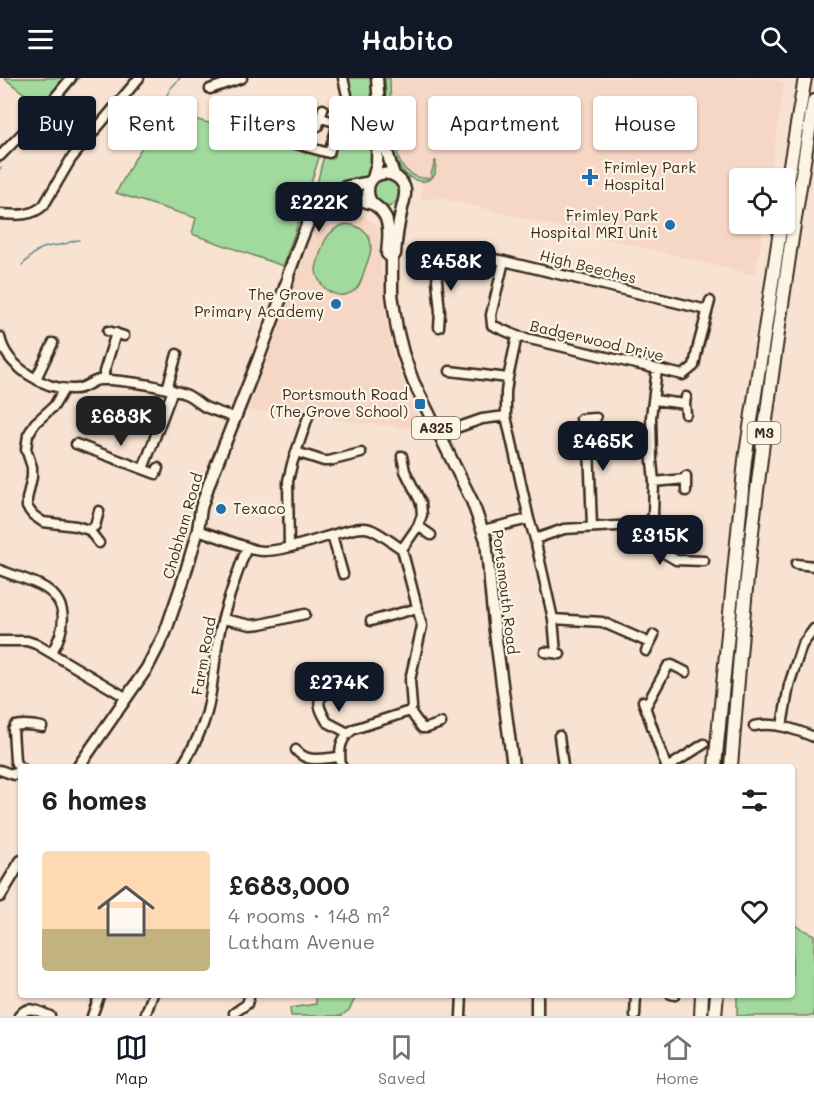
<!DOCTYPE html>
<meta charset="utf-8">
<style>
:root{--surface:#fff;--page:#f6f6f6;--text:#202124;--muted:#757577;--line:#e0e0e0;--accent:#111827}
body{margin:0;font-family:Mali,sans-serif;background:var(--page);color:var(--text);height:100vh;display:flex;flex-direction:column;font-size:22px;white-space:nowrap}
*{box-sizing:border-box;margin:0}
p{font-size:20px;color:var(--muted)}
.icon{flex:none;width:33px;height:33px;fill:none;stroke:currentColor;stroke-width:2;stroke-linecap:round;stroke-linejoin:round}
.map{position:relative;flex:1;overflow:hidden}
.sheet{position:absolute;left:18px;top:686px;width:777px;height:234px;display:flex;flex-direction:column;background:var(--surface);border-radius:6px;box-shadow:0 2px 4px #0004}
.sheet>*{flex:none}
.top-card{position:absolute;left:18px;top:18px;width:778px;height:54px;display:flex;gap:12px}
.tools{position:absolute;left:729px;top:90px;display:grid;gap:12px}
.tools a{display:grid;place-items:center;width:66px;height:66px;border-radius:6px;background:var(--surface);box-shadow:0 2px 4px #0004;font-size:30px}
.price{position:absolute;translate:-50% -51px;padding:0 14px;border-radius:12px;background:var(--accent);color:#fff;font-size:20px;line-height:39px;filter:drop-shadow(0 2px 3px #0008)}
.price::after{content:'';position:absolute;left:50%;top:36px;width:18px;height:14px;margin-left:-9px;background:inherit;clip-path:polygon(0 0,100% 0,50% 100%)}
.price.active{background:#222;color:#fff}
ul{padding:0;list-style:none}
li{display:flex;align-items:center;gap:18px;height:150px;padding:0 24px}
li span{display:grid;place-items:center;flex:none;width:168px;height:120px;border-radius:6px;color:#555}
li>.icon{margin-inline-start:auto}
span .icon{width:72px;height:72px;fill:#fffc;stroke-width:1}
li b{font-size:26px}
h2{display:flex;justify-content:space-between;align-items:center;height:72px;padding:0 24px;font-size:26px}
.pill{padding:0 21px;border-radius:6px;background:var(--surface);box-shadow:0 2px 4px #0004;font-size:21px;line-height:54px}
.pill.active{background:var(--accent);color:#fff}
header{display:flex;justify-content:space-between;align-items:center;height:78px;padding:0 24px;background:var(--accent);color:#fff;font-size:27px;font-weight:600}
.menu{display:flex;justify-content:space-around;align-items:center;height:84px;border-top:2px solid var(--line);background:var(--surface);font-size:16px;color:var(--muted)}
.menu a{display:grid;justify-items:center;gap:3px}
.menu .active{color:var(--accent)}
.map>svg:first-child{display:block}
.built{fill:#f6d6c4}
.green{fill:#a2da9e;stroke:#6e825e;stroke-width:1.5}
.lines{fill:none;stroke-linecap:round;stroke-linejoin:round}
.stream{stroke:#62898f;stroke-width:1.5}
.minor-casing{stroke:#3b2a1e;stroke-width:13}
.major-casing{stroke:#3b2a1e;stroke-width:15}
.highway-casing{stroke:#3b2a1e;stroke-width:16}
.minor{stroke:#fcf5e5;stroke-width:8}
.major{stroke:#fcf5e5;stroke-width:10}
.highway{stroke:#fcf5e5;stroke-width:12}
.poi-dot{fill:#1f6fb2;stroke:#fcf5e5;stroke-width:2}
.labels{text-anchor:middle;stroke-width:4.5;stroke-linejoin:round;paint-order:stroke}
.shield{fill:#fcf5e5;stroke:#75675a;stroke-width:1.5}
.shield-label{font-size:14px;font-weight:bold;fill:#3b2a1e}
.poi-label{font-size:15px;fill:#3b2a1e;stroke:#fcf5e5;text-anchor:end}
.street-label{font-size:15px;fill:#3b2a1e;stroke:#fcf5e5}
</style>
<header><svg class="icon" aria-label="menu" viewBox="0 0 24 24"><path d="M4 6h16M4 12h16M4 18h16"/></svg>Habito<svg class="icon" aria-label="search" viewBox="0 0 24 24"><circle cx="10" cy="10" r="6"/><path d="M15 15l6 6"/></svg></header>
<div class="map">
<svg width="814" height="938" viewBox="0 0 814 938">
<rect width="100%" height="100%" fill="#f8e3d2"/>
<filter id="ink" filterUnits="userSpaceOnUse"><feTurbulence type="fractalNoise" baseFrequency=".0167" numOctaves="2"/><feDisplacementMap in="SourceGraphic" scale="12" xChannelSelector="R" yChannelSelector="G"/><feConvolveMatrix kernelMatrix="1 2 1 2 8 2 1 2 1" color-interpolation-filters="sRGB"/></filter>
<g filter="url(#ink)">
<path class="built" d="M 386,0 L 766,0 L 784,4 L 770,100 L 740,100 L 740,146 L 764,146 L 755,197 L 440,120 L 427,121 L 423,123 L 421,112 L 422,103 L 414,101 L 393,77 Z
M 346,126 L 377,147 L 386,242 L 394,281 L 412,327 L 426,352 L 247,332 L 266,285 L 312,155 L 321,139 L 329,130 Z"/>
<path class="green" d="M 4,0 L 70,0 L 43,30 Z
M 346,0 L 373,0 L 373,86 L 370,93 L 366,98 L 303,149 L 315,114 L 324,77 L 349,20 Z
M 385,0 L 390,0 L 391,46 L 399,48 L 398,53 L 401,54 L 399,65 L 410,68 L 409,72 L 397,69 C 398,74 398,80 400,84 C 406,95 418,102 430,100 L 435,83 L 436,83 L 435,96 C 431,102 426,104 419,103 C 384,97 387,27 385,0 Z
M 171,37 L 180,37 L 320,76 L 303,131 L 283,188 L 192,156 L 196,140 L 116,115 C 128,93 150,48 171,37 Z
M 384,99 L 393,102 L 401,111 C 400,122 391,134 380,126 C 377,124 375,120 373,117 L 374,105 Z
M 346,146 C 359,147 371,155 371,169 C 371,176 368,182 366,188 C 363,195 362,204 357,210 C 341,227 317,211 316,191 C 321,171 324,152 346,146 Z
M 792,846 L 814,857 L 814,938 L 737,938 L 737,917 L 792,916 Z
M 316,917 L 316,916 L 357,917 L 349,932 L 341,938 L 291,938 L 290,930 L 316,926 Z"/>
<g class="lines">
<path class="stream" d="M 55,29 L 79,0
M 159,33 L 170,11 L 180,0
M 0,91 L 1,89
M 22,187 C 27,183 31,177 36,174 C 45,167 55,168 65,166 C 70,164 74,162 79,162"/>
<g class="minor-casing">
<path id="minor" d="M 210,11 L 242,0
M 321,40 L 338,45
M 241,47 L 255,52 L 263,57 L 329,75 L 347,17 L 343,0
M 318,48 L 323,31
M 0,78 L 43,34 L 71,0
M 0,136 C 17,137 31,139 44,127 L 71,81 L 139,0
M 504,183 L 491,237 L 492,247 L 517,258 L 683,297 L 694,288 L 698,268 L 710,223
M 439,249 L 440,234 L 437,202 L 439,187 L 445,177 L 450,175 L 462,175 L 504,183 L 707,232
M 108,253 L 124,258
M 517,258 L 508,300 L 506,314 L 506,338 L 529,441 L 535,461 L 553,541 L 556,575
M 0,259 C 6,289 45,312 74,311 C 85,311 91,303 99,302 C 112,301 137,305 150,307 C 162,310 174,312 185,316 C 193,319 198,325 205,329 C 214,333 225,336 235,340
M 450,293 L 508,300
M 36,301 L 53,265
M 104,302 L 104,294 L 116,255
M 64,311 L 54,328 L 35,345 L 28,357 L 26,371 L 32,389 L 32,399 L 27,421 L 27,429 L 33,437 L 43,444 L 76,448 L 89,452 L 99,465
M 167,311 L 177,276
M 654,322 L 685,326
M 686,336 L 685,326 L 686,319
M 581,341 L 596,340
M 588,341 L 592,449
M 439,356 L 482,341 L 506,338
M 76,366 L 156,396 L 158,390
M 296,374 L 324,383 L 329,383 L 361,375
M 402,378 L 405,393 L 421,425 L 422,437 L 418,448 L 402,471
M 143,391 L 173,312
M 686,398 L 686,413
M 654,404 L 685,401
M 646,446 L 664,475 L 676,482 L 704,483
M 418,448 L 431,457
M 89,452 L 95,448 L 99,433
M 198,452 L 255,472 C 276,477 320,460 342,454 C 351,452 361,448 370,451 C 381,455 392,465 402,471
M 483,452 L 529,441
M 332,457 L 343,496
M 535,461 L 564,451 L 617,448 L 637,448 L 646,446 L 653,438 L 654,404 L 652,383 L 651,339 L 657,291
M 289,469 L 288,403 L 292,386 L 308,339
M 402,471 L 422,548 L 410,602 L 412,629 L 410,633 L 422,650 L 427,650 L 441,645
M 796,486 L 814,488
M 0,492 C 14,498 32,502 45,510 C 70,526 65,552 52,574
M 223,541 L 251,547 L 261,546 L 305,536
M 553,541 L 602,544 L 650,565
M 371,543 L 418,530
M 0,563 L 27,563 L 36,566 L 127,620
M 646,573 L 654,557
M 545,574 L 560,576
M 335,611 C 315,619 316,625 327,644 L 348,655
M 643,623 L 666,688
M 646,628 L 668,588 L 672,587 L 686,594
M 754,648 C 776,644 794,651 814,659
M 782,648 L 789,607 L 802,567 L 814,551
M 559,658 L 563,688
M 296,672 C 307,686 324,680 340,679
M 182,688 C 192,672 202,653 207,634 C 214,607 214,579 220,552 C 226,524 237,496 247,469
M 341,688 C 339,673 339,660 354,651 L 410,633
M 670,688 L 704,666
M 21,689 L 17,687 L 15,683 L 13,652 L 15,648 C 24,646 32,647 42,649
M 0,692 L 14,697 L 21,689
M 671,916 L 675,917
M 234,935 L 247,926 L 250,916
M 19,938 C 28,926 38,933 50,938
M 92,938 L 100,916
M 145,938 L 153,916
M 461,938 L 462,916
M 635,938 L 636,916"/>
</g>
<g class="major-casing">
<path id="major" d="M 377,0 C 379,33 383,65 394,97
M 373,100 L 377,86 L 378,50
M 319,134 C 336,113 351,118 372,126
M 392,180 L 387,176 C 388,164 391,146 383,135 C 378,127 368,127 368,113 C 368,90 401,90 405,112 C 406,119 402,128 401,135 C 398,148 396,162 395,176 L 392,180 L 392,216 L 397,251 L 403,275 L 413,303 L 472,423 L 486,462 L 494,546 L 513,688
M 79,688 L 147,590 L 165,555 L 184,500 L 198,452 L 201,430 L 210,403 L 258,282 L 288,201 L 288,197 C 298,173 310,124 334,113 C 345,107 358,107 370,104
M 0,818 L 21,783
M 537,916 L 537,938"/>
</g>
<g class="highway-casing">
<path id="highway" d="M 784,122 L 805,0
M 715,688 L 745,382 L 781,146
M 731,688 C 737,616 742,544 750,472 C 767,322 789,172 814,23
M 701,938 L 702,916
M 715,938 L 717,916"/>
</g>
<use href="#minor" class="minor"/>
<use href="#major" class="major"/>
<use href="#highway" class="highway"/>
</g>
</g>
<g class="poi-dot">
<path d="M587 90h6v6h6v6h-6v6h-6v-6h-6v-6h6z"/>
<circle cx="670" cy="147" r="6"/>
<circle cx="336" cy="226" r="6"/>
<rect x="414" y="320" width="12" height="12" rx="3"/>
<circle cx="221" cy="431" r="6"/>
</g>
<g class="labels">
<g class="shield">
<rect x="412" y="339" width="48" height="22" rx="4.5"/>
<rect x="747.5" y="344" width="33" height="22" rx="4.5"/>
</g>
<g class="shield-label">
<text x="436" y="355">A325</text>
<text x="764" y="360">M3</text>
</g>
<g class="poi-label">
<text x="604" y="95" text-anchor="start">Frimley Park<tspan x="604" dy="17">Hospital</tspan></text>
<text x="658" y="143">Frimley Park<tspan x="658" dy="17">Hospital MRI Unit</tspan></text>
<text x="324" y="222">The Grove<tspan x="324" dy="17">Primary Academy</tspan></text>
<text x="408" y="322">Portsmouth Road<tspan x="408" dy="17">(The Grove School)</tspan></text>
<text x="233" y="436" text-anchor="start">Texaco</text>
</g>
<g class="street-label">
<text transform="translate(588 189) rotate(14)" y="5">High Beeches</text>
<text transform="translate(597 263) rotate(13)" y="5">Badgerwood Drive</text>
<text transform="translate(183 448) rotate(-74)" y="5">Chobham Road</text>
<text transform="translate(505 514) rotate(83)" y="5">Portsmouth Road</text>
<text transform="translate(204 578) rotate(-80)" y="5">Farm Road</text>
</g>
</g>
</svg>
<div class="tools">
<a><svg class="icon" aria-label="locate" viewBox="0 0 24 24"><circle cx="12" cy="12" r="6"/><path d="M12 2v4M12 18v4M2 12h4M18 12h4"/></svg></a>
</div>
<b class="price" style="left:319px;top:155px">£222K</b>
<b class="price" style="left:451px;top:214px">£458K</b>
<b class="price active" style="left:121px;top:369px">£683K</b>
<b class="price" style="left:603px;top:394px">£465K</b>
<b class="price" style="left:660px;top:488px">£315K</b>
<b class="price" style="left:339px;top:635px">£274K</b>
<div class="top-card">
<a class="pill active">Buy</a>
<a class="pill">Rent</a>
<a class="pill">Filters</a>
<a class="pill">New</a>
<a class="pill">Apartment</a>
<a class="pill">House</a>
</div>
<section class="sheet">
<h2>6 homes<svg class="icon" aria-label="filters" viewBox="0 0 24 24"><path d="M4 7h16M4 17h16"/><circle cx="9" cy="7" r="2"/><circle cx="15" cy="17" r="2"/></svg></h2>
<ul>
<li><span style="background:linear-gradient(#ffd9b3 65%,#c2b280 0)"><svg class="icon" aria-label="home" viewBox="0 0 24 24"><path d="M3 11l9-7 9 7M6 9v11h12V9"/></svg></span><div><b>£683,000</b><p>4 rooms · 148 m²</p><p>Latham Avenue</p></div><svg class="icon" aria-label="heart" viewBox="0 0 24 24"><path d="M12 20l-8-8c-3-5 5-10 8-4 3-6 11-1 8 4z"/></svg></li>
</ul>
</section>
</div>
<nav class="menu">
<a class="active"><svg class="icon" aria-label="map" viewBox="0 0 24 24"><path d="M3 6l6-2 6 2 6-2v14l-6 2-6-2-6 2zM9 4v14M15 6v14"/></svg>Map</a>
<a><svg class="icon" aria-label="saved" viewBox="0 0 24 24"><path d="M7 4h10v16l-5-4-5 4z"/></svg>Saved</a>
<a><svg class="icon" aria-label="home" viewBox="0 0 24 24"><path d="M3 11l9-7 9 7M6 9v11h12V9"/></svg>Home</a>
</nav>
